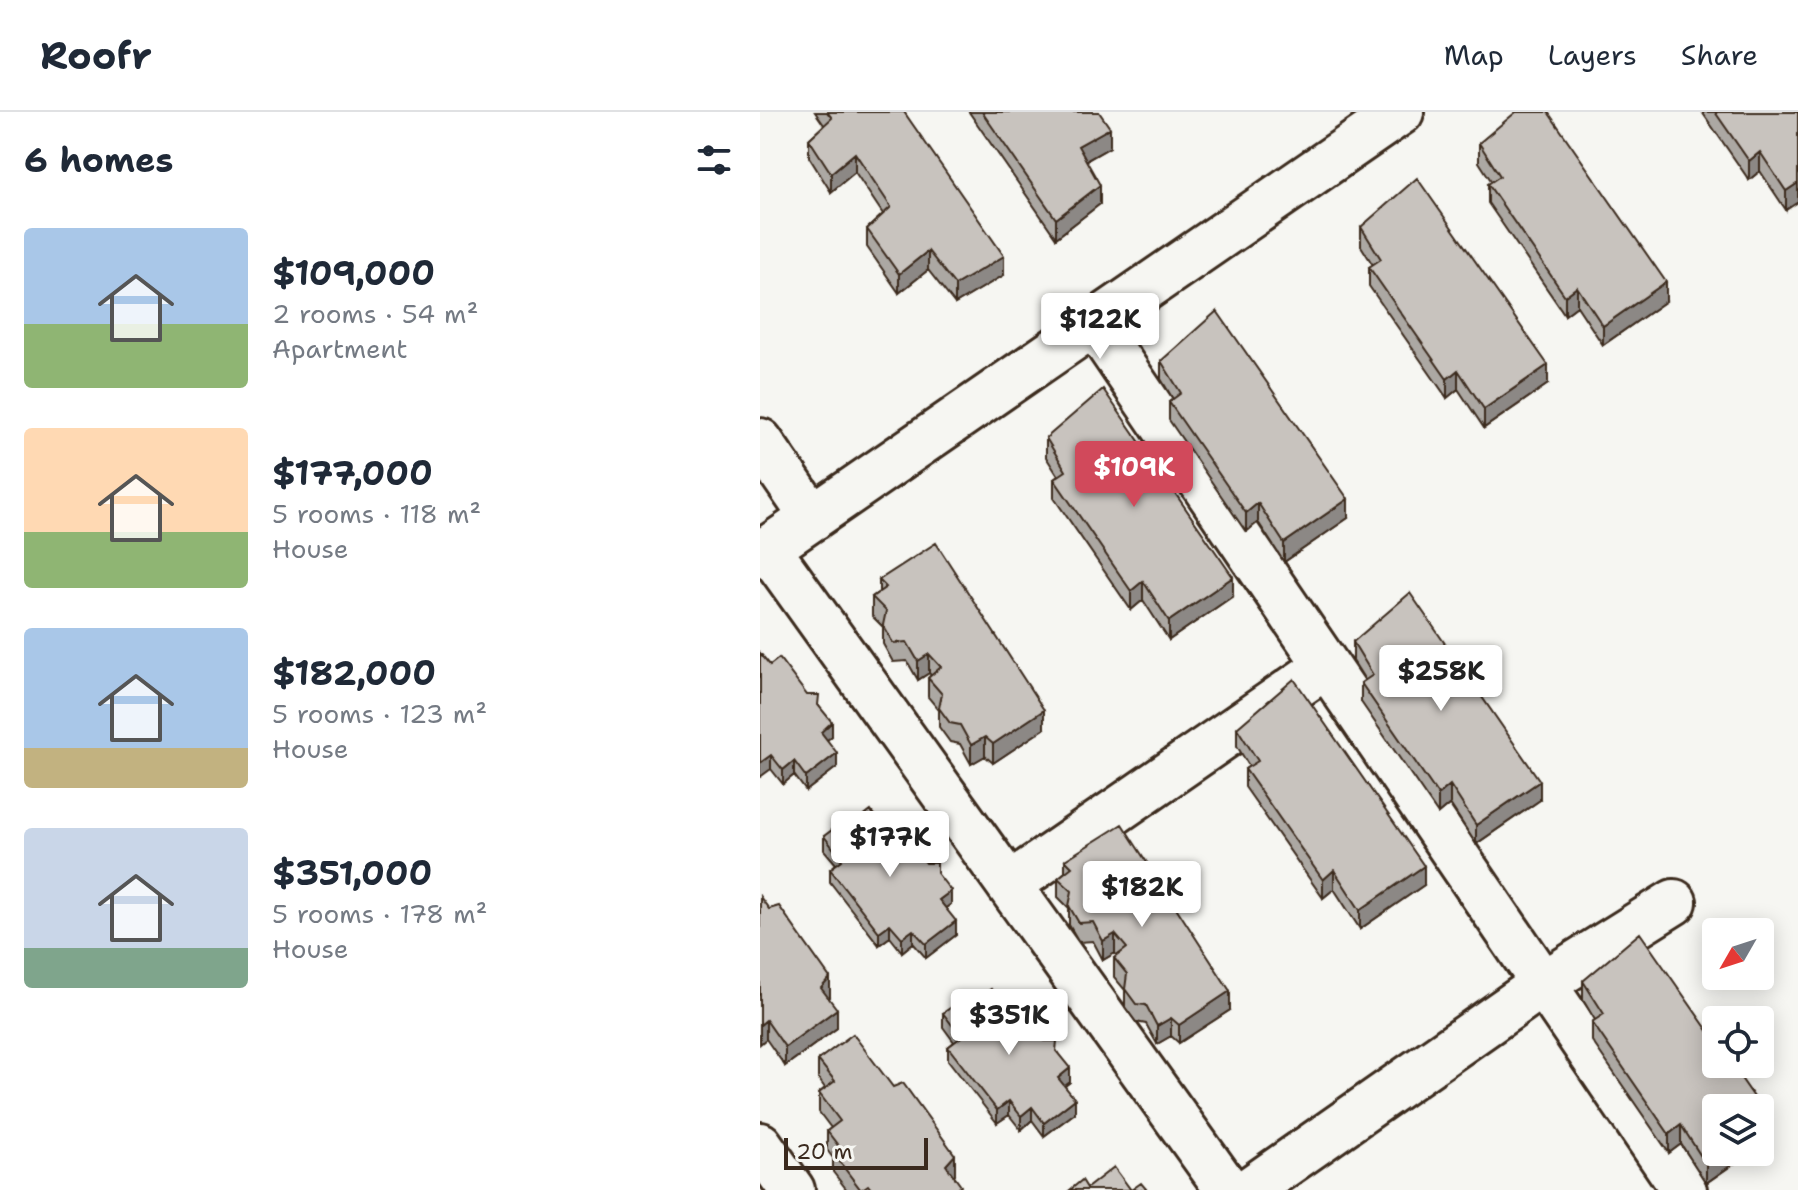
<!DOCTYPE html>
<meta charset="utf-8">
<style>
:root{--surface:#fff;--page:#f2f2f3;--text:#1f2937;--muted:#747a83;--line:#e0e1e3;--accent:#d1495b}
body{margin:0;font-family:"Shantell Sans",sans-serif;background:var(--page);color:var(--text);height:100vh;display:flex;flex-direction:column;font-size:30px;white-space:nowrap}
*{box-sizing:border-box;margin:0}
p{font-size:26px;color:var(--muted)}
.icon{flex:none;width:44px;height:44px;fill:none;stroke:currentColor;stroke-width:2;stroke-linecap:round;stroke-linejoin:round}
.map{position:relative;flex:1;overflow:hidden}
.panel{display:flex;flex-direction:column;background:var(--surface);width:760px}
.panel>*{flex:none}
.needle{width:52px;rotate:231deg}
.controls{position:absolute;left:942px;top:806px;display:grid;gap:16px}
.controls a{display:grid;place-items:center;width:72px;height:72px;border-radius:8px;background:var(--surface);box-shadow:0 4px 20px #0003;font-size:40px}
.scale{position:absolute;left:24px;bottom:20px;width:144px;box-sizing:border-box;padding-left:8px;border:4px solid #3b2a1e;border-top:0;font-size:22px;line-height:28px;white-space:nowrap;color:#3b2a1e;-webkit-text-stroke:6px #f6f6f2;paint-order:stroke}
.price{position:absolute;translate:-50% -68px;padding:0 18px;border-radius:8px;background:#fff;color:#222;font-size:26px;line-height:52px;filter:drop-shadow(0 2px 4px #0008)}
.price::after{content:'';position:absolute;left:50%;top:48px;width:24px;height:18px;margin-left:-12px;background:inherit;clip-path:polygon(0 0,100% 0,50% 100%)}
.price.active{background:var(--accent);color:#fff}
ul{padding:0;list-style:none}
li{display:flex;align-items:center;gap:24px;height:200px;padding:0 24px}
li span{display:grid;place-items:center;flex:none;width:224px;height:160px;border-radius:8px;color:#555}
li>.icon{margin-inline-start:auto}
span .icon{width:96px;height:96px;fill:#fffc;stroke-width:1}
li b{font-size:34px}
h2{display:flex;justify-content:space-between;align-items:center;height:96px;padding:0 24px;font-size:34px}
header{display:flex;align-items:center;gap:48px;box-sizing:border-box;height:112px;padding:0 40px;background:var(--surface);border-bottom:2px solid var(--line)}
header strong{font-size:38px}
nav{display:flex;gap:44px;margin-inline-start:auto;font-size:28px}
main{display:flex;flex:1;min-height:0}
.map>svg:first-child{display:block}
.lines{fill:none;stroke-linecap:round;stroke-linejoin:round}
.minor-casing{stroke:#3b2a1e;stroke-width:50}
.minor{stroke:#f6f6f2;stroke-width:44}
.wall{fill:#aca8a3;stroke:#3b2a1e;stroke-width:2}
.shaded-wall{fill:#8c8885;stroke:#3b2a1e;stroke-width:2}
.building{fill:#c8c3be;stroke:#3b2a1e;stroke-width:2}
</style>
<header>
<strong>Roofr</strong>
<nav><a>Map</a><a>Layers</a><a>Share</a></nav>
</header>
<main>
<section class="panel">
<h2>6 homes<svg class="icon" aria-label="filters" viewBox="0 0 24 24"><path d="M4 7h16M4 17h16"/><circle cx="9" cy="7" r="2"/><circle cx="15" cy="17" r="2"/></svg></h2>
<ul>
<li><span style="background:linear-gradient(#a9c7e8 60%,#8fb573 0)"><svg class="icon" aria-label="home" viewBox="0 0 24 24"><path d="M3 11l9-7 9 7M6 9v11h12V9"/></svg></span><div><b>$109,000</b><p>2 rooms · 54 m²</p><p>Apartment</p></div></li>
<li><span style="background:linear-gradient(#ffd9b3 65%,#8fb573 0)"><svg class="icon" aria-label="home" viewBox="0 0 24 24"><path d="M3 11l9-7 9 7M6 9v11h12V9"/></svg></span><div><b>$177,000</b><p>5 rooms · 118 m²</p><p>House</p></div></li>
<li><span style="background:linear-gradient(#a9c7e8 75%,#c2b280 0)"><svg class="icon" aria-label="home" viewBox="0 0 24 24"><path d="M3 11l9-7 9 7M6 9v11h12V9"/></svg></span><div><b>$182,000</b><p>5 rooms · 123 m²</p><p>House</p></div></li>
<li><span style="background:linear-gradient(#c9d6e8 75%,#7fa58c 0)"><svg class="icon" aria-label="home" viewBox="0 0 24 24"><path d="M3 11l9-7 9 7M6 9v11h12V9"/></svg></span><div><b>$351,000</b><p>5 rooms · 178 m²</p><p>House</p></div></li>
</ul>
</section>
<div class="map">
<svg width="1038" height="1078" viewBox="0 0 1038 1078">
<rect width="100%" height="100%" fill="#f6f6f2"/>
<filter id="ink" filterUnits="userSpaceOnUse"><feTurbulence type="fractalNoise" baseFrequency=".0125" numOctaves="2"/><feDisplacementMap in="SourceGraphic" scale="16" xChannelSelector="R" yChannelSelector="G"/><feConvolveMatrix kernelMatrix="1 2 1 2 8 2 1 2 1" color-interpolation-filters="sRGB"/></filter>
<g filter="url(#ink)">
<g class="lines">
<g class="minor-casing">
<path id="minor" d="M 334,212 L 924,1078
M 0,329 L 53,406
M 8,437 L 468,1078
M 0,442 L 641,0
M 249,773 L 566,554
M 0,1033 L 32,1078
M 489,1078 L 783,872 L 914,790"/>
</g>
<use href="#minor" class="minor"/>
</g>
<path class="wall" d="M 55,0 L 144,0 L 244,163 L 195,192 L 168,158 L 139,181 L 107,135 L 107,117 L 123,102 L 95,60 L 71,80 L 49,45 L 49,27 L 64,13 Z
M 209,0 L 339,0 L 350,35 L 326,49 L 340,92 L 296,126 Z
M 942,0 L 1038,0 L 1026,98 L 1000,59 L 989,68 Z
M 719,31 L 906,189 L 843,233 L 817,194 L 805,203 L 728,91 L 728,72 L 732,70 L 719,50 Z
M 601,115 L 788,272 L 724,316 L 698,277 L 687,286 L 609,174 L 609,155 L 613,153 L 601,134 Z
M 401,249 L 588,406 L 524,450 L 498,410 L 486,420 L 409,308 L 409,290 L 413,287 L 401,267 Z
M 286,326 L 473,484 L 409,528 L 383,488 L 371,498 L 294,386 L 294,367 L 298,364 L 286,345 Z
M 119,468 L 284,617 L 233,651 L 225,644 L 211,652 L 200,632 L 190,630 L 179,615 L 179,598 L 168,585 L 168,566 L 171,563 L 169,561 L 158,568 L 147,549 L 133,550 L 123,532 L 123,515 L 112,504 L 112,485 L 119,480 Z
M 593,530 L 780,688 L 716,732 L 690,692 L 678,702 L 601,590 L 601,571 L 605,568 L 593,549 Z
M 10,553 L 59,594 L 72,624 L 67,628 L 77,655 L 46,679 L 34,663 L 23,672 L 11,657 Z
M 477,616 L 664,773 L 600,817 L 574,777 L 563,786 L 485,675 L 485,657 L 489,654 L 477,634 Z
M 85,719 L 128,722 L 166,751 L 191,792 L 186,796 L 196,823 L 166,846 L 153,831 L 142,840 L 130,825 L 119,833 L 70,770 L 70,757 L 76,752 L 64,738 L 64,724 Z
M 305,748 L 470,898 L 419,931 L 411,924 L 397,932 L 386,912 L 376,910 L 365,895 L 365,878 L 354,865 L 354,846 L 357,844 L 355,841 L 343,848 L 333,829 L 319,830 L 309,813 L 309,796 L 298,785 L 298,766 L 305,760 Z
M 0,785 L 70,885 L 69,886 L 77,916 L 25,954 L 6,927 Z
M 823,869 L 1010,1027 L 946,1071 L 921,1032 L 909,1041 L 832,929 L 832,910 L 835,908 L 823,888 Z
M 204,897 L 247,899 L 297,939 L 310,970 L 305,974 L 315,1001 L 284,1024 L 272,1008 L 261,1018 L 249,1003 L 237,1011 L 188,948 L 188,935 L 194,930 L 183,915 L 183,901 Z
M 58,948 L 195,1062 L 194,1064 L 201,1078 L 87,1078 L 73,1060 L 73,1046 L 67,1038 L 67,1019 L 71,1016 L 59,1000 L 59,981 L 65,976 L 58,966 Z"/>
<path class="shaded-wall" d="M 350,16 L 350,35 L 318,53 L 318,34 Z
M 1000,40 L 1000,59 L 989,68 L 989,49 Z
M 95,41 L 95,60 L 71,80 L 71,61 Z
M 1038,71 L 1038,90 L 1026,98 L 1026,79 Z
M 340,73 L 340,92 L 296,126 L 296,107 Z
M 168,139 L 168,158 L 139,181 L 139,162 Z
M 244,144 L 244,163 L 195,192 L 195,173 Z
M 906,170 L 906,189 L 843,233 L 843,214 Z
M 817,175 L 817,194 L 805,203 L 805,184 Z
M 788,253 L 788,272 L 724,316 L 724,297 Z
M 698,258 L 698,277 L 687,286 L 687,267 Z
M 588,387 L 588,406 L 524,450 L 524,431 Z
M 498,391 L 498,410 L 486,420 L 486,401 Z
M 473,465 L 473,484 L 409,528 L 409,509 Z
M 383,469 L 383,488 L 371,498 L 371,479 Z
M 169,542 L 169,561 L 158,568 L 158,549 Z
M 284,598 L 284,617 L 233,651 L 233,632 Z
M 72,610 L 72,624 L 61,633 L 61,620 Z
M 225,625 L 225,644 L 211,652 L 211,633 Z
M 77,641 L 77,655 L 46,679 L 46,665 Z
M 11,643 L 11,657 L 0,665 L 0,651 Z
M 34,649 L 34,663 L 23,672 L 23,658 Z
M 780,669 L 780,688 L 716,732 L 716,713 Z
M 690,673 L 690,692 L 678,702 L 678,683 Z
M 664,754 L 664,773 L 600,817 L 600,798 Z
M 574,758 L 574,777 L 563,786 L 563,768 Z
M 191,779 L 191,792 L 179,801 L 179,788 Z
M 196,809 L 196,823 L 166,846 L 166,832 Z
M 130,812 L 130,825 L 119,833 L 119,820 Z
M 153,818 L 153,831 L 142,840 L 142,826 Z
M 355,822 L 355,841 L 343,848 L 343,829 Z
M 70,866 L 70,885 L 61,895 L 61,876 Z
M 470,879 L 470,898 L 419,931 L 419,913 Z
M 77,897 L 77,916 L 25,954 L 25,935 Z
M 411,906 L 411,924 L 397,932 L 397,914 Z
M 6,908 L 6,927 L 0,932 L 0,913 Z
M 310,956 L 310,970 L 298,979 L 298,966 Z
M 315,987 L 315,1001 L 284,1024 L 284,1011 Z
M 249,989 L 249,1003 L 237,1011 L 237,998 Z
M 272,995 L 272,1008 L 261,1018 L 261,1004 Z
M 1010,1008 L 1010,1027 L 1000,1033 L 1000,1014 Z
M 921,1013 L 921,1032 L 909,1041 L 909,1022 Z
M 964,1040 L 990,1040 L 946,1071 L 946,1052 Z
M 195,1043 L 195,1062 L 186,1072 L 186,1053 Z"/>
<path class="building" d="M 67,0 L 144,0 L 244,144 L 195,173 L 168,139 L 139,162 L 107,117 L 131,95 L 95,41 L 71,61 L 49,27 L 72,6 Z
M 222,0 L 339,0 L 350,16 L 318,34 L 340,73 L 296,107 Z
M 756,0 L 788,0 L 906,170 L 843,214 L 817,175 L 805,184 L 728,72 L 740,64 L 719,31 Z
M 955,0 L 1038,0 L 1038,71 L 1026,79 L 1000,40 L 989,49 Z
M 657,66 L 788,253 L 724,297 L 698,258 L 687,267 L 609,155 L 621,147 L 601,115 Z
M 457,199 L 588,387 L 524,431 L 498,391 L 486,401 L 409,290 L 421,281 L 401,249 Z
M 343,277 L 473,465 L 409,509 L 383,469 L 371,479 L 294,367 L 306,359 L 286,326 Z
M 176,431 L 284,598 L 233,632 L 225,625 L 211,633 L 200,613 L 190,611 L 179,596 L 182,582 L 168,566 L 181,555 L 169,542 L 158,549 L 147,530 L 133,531 L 123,513 L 126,499 L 112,485 L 126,475 L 119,468 Z
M 650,481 L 780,669 L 716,713 L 690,673 L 678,683 L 601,571 L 613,563 L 593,530 Z
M 0,541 L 10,553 L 19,546 L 47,583 L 59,583 L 58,593 L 72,610 L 61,620 L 77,641 L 46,665 L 34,649 L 23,658 L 11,643 L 0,651 Z
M 534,567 L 664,754 L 600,798 L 574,758 L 563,768 L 485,657 L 498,649 L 477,616 Z
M 111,699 L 128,722 L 138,715 L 166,751 L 177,751 L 177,761 L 191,779 L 179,788 L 196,809 L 166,832 L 153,818 L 142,826 L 130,812 L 119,820 L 70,757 L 82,748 L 64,724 L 80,712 L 85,719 Z
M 362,712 L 470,879 L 419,913 L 411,906 L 397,914 L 386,893 L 376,892 L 365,877 L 367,862 L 354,846 L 367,836 L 355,822 L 343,829 L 333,810 L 319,811 L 309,794 L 312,779 L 298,766 L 312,755 L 305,748 Z
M 0,785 L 9,797 L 19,794 L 70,866 L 61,876 L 77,897 L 25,935 L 6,908 L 0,913 Z
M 880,821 L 956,930 L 956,952 L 971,952 L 1010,1008 L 1000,1014 L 1000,996 L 956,996 L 956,1040 L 964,1040 L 946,1052 L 921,1013 L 909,1022 L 832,910 L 844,902 L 823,869 Z
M 231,877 L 247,899 L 257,892 L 285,929 L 297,929 L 296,939 L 310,956 L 298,966 L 315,987 L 284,1011 L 272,995 L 261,1004 L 249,989 L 237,998 L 188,935 L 201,925 L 183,901 L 199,890 L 204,897 Z
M 93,922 L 133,975 L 143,971 L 195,1043 L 186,1053 L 201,1074 L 196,1078 L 112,1078 L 108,1073 L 101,1078 L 73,1041 L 80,1036 L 67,1019 L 80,1009 L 59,981 L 75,969 L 58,948 Z
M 354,1055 L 371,1078 L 381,1071 L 387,1078 L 310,1078 L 322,1068 L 327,1076 Z"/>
</g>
</svg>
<div class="controls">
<a><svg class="needle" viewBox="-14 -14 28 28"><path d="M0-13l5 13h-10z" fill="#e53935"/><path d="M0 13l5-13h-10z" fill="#747a83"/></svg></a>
<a><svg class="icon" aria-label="locate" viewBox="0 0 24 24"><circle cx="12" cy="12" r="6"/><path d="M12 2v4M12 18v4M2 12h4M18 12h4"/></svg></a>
<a><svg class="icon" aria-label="layers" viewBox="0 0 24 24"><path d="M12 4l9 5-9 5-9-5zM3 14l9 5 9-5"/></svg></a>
</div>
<div class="scale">20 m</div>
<b class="price" style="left:340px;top:249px">$122K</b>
<b class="price active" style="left:374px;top:397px">$109K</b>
<b class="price" style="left:681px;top:601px">$258K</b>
<b class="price" style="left:130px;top:767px">$177K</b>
<b class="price" style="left:382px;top:817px">$182K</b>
<b class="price" style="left:249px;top:945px">$351K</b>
</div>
</main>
